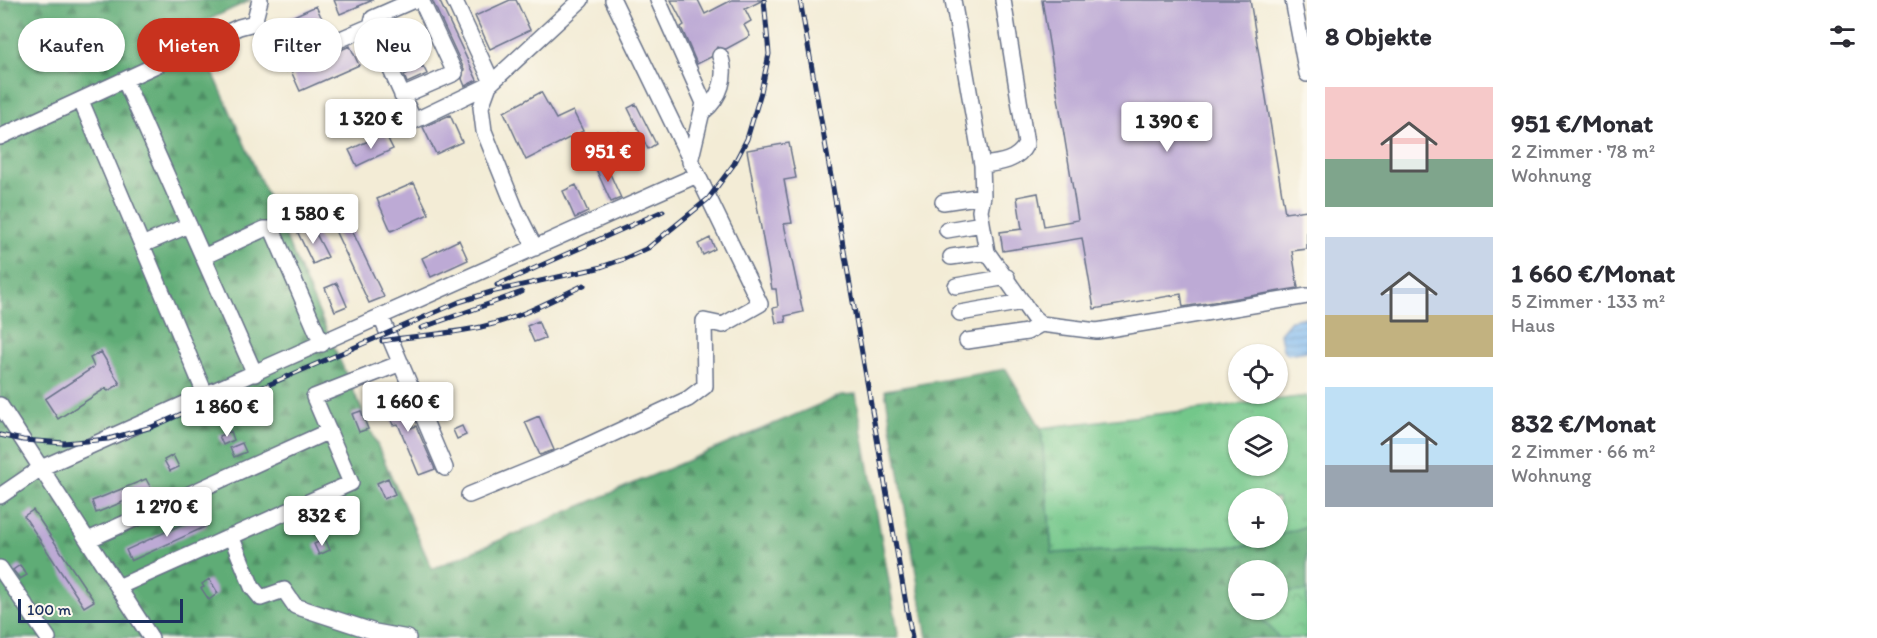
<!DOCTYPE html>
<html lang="de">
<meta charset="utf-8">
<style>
:root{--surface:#fff;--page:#f2f2f3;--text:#2b2b33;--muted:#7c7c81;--accent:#c8321e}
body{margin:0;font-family:Itim,sans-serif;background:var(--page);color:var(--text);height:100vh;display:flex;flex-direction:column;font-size:22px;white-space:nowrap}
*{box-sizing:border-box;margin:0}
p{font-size:20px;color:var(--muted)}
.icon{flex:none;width:33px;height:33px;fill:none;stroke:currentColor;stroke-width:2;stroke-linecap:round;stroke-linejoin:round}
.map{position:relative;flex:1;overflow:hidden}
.details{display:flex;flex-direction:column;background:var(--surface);width:570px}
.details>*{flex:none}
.banner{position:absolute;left:18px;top:18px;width:570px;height:54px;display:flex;gap:12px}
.buttons{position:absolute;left:1228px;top:344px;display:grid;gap:12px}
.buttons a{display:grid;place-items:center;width:60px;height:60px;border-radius:50%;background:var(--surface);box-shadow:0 2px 4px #0004;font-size:30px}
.scale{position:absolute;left:18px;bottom:15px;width:165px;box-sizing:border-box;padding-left:6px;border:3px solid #1b2f5e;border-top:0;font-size:16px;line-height:21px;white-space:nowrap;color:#1b2f5e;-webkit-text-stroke:4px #fbf7ec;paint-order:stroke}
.price{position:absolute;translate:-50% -51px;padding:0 14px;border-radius:6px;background:#fff;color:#222;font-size:20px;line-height:39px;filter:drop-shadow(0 2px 3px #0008)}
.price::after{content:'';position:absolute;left:50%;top:36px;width:18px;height:14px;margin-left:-9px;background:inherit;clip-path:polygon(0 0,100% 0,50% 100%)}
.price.current{background:var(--accent);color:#fff}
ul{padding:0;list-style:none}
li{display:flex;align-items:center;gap:18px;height:150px;padding:0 18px}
li span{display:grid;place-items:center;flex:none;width:168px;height:120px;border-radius:0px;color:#555}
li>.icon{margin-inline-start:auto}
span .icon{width:72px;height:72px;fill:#fffc;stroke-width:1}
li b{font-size:26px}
h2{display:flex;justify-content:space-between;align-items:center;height:72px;padding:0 18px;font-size:26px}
.tag{padding:0 21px;border-radius:27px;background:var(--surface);box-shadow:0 2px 4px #0004;font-size:21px;line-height:54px}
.tag.current{background:var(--accent);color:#fff}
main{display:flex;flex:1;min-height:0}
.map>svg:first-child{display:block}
.grass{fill:url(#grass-tufts);stroke:#477b74;stroke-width:1.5;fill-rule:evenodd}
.forest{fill:url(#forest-firs);stroke:#3c6e6a;stroke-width:1.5;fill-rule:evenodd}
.park{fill:url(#park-crowns);stroke:#477b74;stroke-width:1.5}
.water{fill:url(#water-rules);stroke:#4d74a7;stroke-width:1.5}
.building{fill:#bdaad5}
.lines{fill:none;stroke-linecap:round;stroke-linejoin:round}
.minor-casing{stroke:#677188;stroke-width:18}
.minor{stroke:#fff;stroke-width:15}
.rail-casing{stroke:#1b2f5e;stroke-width:5}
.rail{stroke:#fbf7ec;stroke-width:3;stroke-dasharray:9;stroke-linecap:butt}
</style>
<main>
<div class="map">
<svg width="1307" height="638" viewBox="0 0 1307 638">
<defs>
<pattern id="grass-tufts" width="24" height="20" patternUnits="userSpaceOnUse" patternTransform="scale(1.5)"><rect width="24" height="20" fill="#73c78a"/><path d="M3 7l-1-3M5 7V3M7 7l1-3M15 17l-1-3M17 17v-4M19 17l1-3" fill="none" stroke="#5ea274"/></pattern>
<pattern id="forest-firs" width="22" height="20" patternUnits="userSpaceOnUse" patternTransform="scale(1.5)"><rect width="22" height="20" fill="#5eac76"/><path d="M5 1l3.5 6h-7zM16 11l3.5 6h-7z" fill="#4d8c64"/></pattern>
<pattern id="park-crowns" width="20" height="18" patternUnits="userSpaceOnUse" patternTransform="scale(1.5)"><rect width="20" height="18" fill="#73c78a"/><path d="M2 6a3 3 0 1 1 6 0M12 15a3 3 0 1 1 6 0" fill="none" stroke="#5ea274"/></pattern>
<pattern id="water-rules" width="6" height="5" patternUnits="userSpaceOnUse" patternTransform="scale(1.5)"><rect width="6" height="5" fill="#7fb9f0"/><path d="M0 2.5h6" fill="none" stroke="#6797c6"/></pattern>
</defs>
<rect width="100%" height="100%" fill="#fbf7ec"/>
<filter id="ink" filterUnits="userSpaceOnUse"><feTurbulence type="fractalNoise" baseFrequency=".0167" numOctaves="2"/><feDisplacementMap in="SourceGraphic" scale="12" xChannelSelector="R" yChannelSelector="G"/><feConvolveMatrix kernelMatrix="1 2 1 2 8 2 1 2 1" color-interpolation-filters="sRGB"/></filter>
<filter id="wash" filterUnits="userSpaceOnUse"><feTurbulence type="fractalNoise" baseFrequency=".008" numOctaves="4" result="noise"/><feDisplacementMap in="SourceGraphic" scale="24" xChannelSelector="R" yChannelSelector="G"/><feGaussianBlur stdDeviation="1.35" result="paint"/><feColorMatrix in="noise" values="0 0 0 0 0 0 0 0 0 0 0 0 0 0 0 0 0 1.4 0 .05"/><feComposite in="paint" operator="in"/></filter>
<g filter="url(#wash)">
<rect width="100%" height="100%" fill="#f3ecd6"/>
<path class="grass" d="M 1307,396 L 1307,526 L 1278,535 L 1278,498 L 1239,498 L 1239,537 L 1273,537 L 1246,546 L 1052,553 L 1041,428 ZM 1239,426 L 1278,426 L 1278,465 L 1239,465 Z"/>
<path class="forest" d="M 0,0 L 251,0 L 193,27 L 432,569 L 842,395 L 856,394 L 899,638 L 0,638 Z
M 1006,369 L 1041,428 L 1052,553 L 1246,546 L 1307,526 L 1307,638 L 927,638 L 885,390 ZM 1239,570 L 1278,570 L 1278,609 L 1239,609 Z"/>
<path class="park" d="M 1307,591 L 1307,638 L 1279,638 L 1254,610 L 1278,609 L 1278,593 Z"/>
<path class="water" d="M 1307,317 L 1307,351 L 1287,354 L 1283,350 L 1280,333 L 1291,320 Z"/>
<g id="blocks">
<path class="building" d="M 334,0 L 373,0 L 340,14 Z
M 432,0 L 439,0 L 477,80 L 465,86 L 462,79 L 464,69 Z
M 510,0 L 516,0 L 530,30 L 490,49 L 475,16 Z
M 671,0 L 698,0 L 705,14 L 732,0 L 763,0 L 745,9 L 751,21 L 744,25 L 750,36 L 726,49 L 717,47 L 711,57 L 697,64 L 681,27 L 684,25 Z
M 1042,0 L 1250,0 L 1285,213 L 1307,210 L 1307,249 L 1292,251 L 1298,288 L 1183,307 L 1181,294 L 1094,309 L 1082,238 L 1003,251 L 1000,232 L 1022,229 L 1017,197 L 1038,193 L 1044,226 L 1078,220 Z
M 316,6 L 324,23 L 281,42 L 271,26 Z
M 350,46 L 359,65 L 300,91 L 291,71 Z
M 423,66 L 427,74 L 407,83 L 404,75 Z
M 541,92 L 556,119 L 573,111 L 583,131 L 526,160 L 504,112 Z
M 636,104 L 656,144 L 648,149 L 628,108 Z
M 450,115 L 462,142 L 436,154 L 423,127 Z
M 619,132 L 631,154 L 620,160 L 608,138 Z
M 385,133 L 393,149 L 357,166 L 349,150 Z
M 789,143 L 796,178 L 784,180 L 792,223 L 784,224 L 803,312 L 785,316 L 786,322 L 776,323 L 773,308 L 778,307 L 776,289 L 772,289 L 747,150 Z
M 606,165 L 621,198 L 611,202 L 596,169 Z
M 414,183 L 429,214 L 391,231 L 377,199 Z
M 576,185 L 588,212 L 575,218 L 563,191 Z
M 346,218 L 384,297 L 369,303 L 332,224 Z
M 312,226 L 328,257 L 313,264 L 298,233 Z
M 710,238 L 715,249 L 703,255 L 698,244 Z
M 459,240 L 468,260 L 431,277 L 422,258 Z
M 337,283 L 347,306 L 335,311 L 325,288 Z
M 538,321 L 545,338 L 534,342 L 527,326 Z
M 101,352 L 120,384 L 108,391 L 106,388 L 58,419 L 45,399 L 94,367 L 90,358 Z
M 395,390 L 411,428 L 416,426 L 435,469 L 419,475 L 398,424 L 393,425 L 381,396 Z
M 361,411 L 368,429 L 359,432 L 352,414 Z
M 539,416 L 554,450 L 540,455 L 525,422 Z
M 462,426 L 466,435 L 457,439 L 453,430 Z
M 231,431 L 234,440 L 223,445 L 219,436 Z
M 242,443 L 246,452 L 234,457 L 230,448 Z
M 173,455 L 179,467 L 170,471 L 164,460 Z
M 388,478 L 395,494 L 384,499 L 377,483 Z
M 146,479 L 152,490 L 96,513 L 92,501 Z
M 33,510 L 94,601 L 84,607 L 24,516 Z
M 202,515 L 207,526 L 131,561 L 126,550 Z
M 325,539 L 330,550 L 319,555 L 314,544 Z
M 20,565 L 27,575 L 20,579 L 13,570 Z
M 209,579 L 218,593 L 209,600 L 201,588 L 204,587 L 202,584 Z"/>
</g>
</g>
<g filter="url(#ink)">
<use href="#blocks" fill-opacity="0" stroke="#677188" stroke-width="1.5"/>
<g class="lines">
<g class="minor-casing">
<path id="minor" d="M 454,0 L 492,82
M 658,0 L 704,103 L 690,162
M 953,0 L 982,165 L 983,196 L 980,211 L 987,252 L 1033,317 L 1041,324 L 1097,331 L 1307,296
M 1293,0 L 1307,74
M 254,23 L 260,0
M 371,26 L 373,18 L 414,0
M 125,81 L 255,374
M 402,96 L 455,73 L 421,0
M 81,101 L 206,396
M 704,111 C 720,98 728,75 720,56
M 0,137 L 239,27 L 254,23 L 259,25 L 283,64 L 371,26 L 414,121 L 489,85
M 982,165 C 1000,163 1018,161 1026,144 L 1003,0
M 943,202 L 983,196
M 947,230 L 982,224
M 142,245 L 189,225
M 535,248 L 515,208 L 484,131 L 481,107 L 489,85 L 581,0
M 203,257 L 264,229 L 272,229 L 322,344
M 951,257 L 987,252
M 956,286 L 1007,277
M 960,313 L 1023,302
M 381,317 L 445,468
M 967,341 L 1027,332 L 1041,324
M 0,405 L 151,638
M 469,495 L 569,454 L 688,399 L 705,386 L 704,321 L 723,325 L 760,304 L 613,0
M 0,496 L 41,468 L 697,175
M 231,536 L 252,587 L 261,598 L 284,590 L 295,606 L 375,632 L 408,638
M 88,540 L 329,431
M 0,568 L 48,638
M 118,587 L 351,483 L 314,397 L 401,363"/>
</g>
<use href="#minor" class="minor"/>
<g class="rail-casing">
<path id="rail" d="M 800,0 L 912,638
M 497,285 L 663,211
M 421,328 L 522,292
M 382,341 C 419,335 457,334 493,324 C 525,315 554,299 584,285
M 0,435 L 23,440 L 64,443 L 108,439 L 152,427 L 195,408 L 261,388 L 459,302 L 491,292 L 598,268 L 624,259 L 648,248 L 708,199 L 734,164 L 747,139 L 761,92 L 769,54 L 764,0"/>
</g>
<use href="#rail" class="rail"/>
</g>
</g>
</svg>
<div class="buttons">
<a><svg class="icon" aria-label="locate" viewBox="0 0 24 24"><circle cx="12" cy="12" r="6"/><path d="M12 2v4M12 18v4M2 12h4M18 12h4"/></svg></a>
<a><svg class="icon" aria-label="layers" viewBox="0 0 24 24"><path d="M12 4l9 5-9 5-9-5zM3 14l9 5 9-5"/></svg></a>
<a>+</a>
<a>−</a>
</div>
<div class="scale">100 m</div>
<b class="price" style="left:371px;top:150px">1 320 €</b>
<b class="price" style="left:1167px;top:153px">1 390 €</b>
<b class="price current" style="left:608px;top:183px">951 €</b>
<b class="price" style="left:313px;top:245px">1 580 €</b>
<b class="price" style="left:408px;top:433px">1 660 €</b>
<b class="price" style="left:227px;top:438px">1 860 €</b>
<b class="price" style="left:167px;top:538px">1 270 €</b>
<b class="price" style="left:322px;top:547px">832 €</b>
<div class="banner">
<a class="tag">Kaufen</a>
<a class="tag current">Mieten</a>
<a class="tag">Filter</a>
<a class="tag">Neu</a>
</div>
</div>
<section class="details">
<h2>8 Objekte<svg class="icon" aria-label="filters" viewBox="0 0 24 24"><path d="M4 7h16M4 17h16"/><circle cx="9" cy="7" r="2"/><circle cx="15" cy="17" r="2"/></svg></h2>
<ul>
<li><span style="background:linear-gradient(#f6c9c9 60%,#7fa58c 0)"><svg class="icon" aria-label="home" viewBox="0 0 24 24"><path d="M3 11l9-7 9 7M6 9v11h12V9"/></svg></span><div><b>951 €/Monat</b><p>2 Zimmer · 78 m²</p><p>Wohnung</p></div></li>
<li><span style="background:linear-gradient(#c9d6e8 65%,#c2b280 0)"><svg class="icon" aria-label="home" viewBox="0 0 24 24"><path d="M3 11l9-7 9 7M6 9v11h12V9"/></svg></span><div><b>1 660 €/Monat</b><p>5 Zimmer · 133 m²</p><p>Haus</p></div></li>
<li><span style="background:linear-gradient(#bfe0f5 65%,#9aa5b1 0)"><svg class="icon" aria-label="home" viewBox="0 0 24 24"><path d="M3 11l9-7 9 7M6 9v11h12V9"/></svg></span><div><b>832 €/Monat</b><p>2 Zimmer · 66 m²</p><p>Wohnung</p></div></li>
</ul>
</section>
</main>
